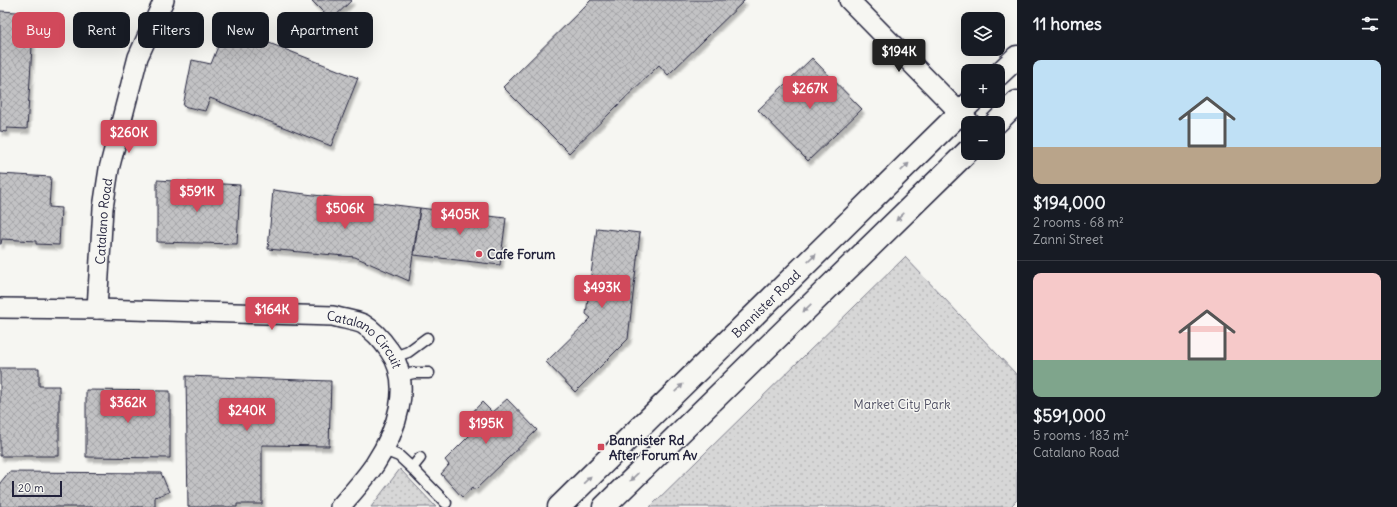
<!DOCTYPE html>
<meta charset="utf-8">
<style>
:root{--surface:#171b24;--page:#20242c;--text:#f1f3f6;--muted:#9ea1a6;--line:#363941;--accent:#d1495b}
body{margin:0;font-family:Delius,sans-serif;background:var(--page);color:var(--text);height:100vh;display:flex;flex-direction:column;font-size:15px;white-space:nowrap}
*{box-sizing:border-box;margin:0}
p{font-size:13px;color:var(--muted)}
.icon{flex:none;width:22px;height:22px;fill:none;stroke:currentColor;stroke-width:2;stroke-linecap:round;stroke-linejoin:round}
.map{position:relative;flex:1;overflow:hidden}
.side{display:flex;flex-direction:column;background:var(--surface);width:380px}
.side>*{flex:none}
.top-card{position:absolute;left:12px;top:12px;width:380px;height:36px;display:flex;gap:8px}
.buttons{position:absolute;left:961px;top:12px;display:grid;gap:8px}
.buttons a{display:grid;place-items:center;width:44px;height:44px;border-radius:8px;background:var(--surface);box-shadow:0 4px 16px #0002;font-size:20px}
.scale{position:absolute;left:12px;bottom:10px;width:50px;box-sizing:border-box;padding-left:4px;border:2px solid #22223b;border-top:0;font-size:11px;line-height:14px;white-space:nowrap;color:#22223b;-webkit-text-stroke:3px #f6f6f2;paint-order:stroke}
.price{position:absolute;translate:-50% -34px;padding:0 9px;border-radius:4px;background:var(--accent);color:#fff;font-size:13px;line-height:26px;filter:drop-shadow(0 1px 2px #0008)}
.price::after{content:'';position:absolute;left:50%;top:24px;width:12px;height:9px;margin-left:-6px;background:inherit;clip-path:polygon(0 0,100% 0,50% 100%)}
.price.selected{background:#222;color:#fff}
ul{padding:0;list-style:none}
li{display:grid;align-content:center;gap:8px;height:212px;padding:0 16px}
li+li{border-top:1px solid var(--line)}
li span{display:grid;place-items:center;height:124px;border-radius:8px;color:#555}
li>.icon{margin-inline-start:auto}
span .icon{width:72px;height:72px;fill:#fffc;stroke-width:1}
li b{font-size:17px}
h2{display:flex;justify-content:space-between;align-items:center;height:48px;padding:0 16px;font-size:17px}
.tag{padding:0 14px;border-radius:8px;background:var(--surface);box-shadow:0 4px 16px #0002;font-size:14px;line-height:36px}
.tag.selected{background:var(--accent);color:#fff}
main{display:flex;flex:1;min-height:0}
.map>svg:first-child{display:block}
.grass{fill:url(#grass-dots);stroke:#7c7c89}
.building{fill:url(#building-cross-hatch);stroke:#22223b;filter:url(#shadow)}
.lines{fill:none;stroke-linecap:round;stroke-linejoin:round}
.service-casing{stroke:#22223b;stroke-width:13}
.minor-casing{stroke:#22223b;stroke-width:22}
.primary-casing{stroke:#22223b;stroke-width:25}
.service{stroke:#f6f6f2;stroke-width:10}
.minor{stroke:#f6f6f2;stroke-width:19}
.primary{stroke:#f6f6f2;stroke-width:22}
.oneway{fill:#9797a0}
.poi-dot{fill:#d1495b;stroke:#f6f6f2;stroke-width:1.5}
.labels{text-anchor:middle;stroke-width:3;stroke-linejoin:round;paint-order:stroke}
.street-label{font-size:13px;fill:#22223b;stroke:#f6f6f2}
.poi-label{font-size:13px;font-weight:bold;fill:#22223b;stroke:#f6f6f2;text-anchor:start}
.park-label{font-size:13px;fill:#4f4f62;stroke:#f6f6f2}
</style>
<main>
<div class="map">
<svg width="1017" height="507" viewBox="0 0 1017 507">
<defs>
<pattern id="grass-dots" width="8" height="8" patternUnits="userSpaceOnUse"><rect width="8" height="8" fill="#d7d7d7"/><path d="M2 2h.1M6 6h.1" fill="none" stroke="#b8b8b9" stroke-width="1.8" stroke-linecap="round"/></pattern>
<pattern id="building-cross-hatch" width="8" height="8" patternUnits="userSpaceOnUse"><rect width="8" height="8" fill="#c2c2c4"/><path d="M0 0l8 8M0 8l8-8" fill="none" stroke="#a6a6a9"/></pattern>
<filter id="shadow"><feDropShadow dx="2.5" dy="4.5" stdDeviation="1" flood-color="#0004"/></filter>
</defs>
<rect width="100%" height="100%" fill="#f6f6f2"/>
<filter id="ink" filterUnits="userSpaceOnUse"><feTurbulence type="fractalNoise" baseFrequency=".025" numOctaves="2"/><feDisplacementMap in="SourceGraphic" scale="8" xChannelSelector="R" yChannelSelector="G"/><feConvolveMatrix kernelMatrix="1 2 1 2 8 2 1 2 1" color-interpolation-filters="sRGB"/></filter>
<g filter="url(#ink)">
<path class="grass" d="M 905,257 L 1017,375 L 1017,500 L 1010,507 L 650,507 Z
M 400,469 L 436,507 L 371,507 Z"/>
<path class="building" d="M 311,0 L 352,0 L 331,20 Z
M 591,0 L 745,0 L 668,75 L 659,65 L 569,153 L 503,87 Z
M 0,11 L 34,13 L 27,129 L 7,128 L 7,132 L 0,131 Z
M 226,26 L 358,78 L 331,146 L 210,98 L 205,111 L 183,106 L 192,60 L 211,64 Z
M 812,58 L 862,109 L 808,161 L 758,110 Z
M 0,174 L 51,177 L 49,207 L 61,208 L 59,245 L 36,244 L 36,241 L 2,239 L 1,244 L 0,244 Z
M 157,180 L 240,185 L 237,244 L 157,242 Z
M 273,190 L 420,208 L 409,281 L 355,257 L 268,249 Z
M 420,208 L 506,218 L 500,265 L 414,255 Z
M 597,228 L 640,233 L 628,339 L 575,392 L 546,362 L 591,318 L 586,314 Z
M 0,368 L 39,368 L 39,386 L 59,386 L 59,456 L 0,456 Z
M 186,376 L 331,381 L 329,446 L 262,445 L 262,504 L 237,504 L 237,507 L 188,507 Z
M 86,390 L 170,391 L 170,458 L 86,457 Z
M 507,399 L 537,430 L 475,490 L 473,487 L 462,497 L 441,474 L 449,465 L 445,460 L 471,434 L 461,424 L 482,402 L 492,412 Z
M 9,472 L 161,473 L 169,492 L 155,497 L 155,507 L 0,507 L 0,483 Z"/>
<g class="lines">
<g class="service-casing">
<path id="service" d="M 394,357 L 408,352 L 427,338
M 400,376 L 414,373 L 429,373
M 384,450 L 399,456 L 412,468 L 446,503
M 412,468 L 420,458"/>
</g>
<g class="minor-casing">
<g id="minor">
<path d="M 849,0 L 970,123"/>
<path id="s1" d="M 0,308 L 97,309 L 333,316 C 342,319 354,320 363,324 C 373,330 382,340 389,350 C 414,384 396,432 375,464 C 365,479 352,493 340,507"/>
<path id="s2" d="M 97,309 L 103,208 L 109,169 L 138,57 L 164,0"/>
</g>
</g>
<g class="primary-casing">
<g id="primary">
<path d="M 998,75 L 1017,57"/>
<path d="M 996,123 L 1017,102"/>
<path id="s3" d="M 559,507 L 972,101"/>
<path d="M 604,507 L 968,151"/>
</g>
</g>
<use href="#service" class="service"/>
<use href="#minor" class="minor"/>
<use href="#primary" class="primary"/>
</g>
<defs><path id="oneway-solid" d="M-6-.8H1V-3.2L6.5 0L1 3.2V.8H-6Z"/></defs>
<g class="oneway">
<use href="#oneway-solid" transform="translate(905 167) rotate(-44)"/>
<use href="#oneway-solid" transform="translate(900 217) rotate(136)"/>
<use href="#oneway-solid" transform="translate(812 258) rotate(-44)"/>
<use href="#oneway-solid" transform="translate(807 308) rotate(136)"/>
<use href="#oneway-solid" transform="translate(679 388) rotate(-44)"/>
<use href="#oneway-solid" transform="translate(634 477) rotate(136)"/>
<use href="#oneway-solid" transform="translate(587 480) rotate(-44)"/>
</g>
</g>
<g class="poi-dot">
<circle cx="479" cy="254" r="4"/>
<rect x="597" y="443" width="8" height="8" rx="2"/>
</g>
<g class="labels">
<g class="street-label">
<text dy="5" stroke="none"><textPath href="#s2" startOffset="88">Catalano Road</textPath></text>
<text dy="5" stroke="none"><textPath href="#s3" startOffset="290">Bannister Road</textPath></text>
<text dy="5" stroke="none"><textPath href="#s1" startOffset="374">Catalano Circuit</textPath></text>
</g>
<g class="poi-label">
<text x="487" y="259">Cafe Forum</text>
<text x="609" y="445">Bannister Rd<tspan x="609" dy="15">After Forum Av</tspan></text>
</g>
<g class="park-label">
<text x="902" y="409">Market City Park</text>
</g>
</g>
</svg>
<div class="buttons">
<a><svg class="icon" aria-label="layers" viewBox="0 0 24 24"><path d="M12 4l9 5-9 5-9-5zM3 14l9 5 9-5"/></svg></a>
<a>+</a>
<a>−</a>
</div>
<div class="scale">20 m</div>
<b class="price selected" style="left:899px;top:73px">$194K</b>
<b class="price" style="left:810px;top:110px">$267K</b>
<b class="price" style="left:129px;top:154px">$260K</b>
<b class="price" style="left:197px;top:213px">$591K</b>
<b class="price" style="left:345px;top:230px">$506K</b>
<b class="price" style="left:460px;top:236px">$405K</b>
<b class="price" style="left:602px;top:309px">$493K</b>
<b class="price" style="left:272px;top:331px">$164K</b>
<b class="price" style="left:128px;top:424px">$362K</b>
<b class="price" style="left:247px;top:432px">$240K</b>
<b class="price" style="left:486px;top:445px">$195K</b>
<div class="top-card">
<a class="tag selected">Buy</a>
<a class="tag">Rent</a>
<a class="tag">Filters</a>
<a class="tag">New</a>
<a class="tag">Apartment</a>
</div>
</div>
<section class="side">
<h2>11 homes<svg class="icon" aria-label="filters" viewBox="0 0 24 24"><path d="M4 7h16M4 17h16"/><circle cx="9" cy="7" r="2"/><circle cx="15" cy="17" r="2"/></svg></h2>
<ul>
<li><span style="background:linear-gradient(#bfe0f5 70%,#b9a48a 0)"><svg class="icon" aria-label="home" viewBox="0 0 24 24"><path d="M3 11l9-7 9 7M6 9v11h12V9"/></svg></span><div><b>$194,000</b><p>2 rooms · 68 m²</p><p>Zanni Street</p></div></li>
<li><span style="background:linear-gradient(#f6c9c9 70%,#7fa58c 0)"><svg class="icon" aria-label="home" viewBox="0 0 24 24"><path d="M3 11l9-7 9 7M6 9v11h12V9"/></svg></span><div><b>$591,000</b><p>5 rooms · 183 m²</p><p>Catalano Road</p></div></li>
</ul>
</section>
</main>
